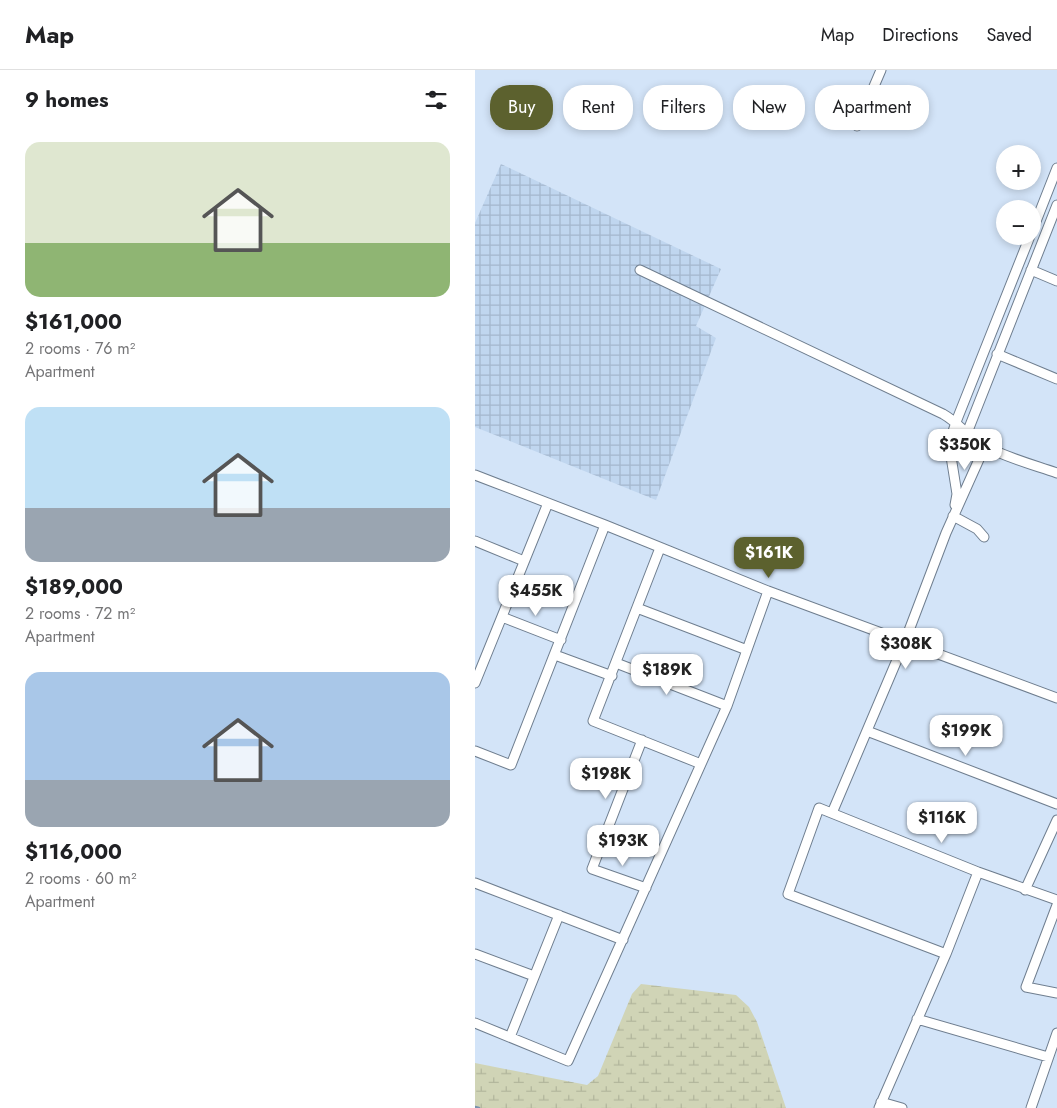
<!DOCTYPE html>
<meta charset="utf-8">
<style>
:root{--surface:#fff;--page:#f6f6f6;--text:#202124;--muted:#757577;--line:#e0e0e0;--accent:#5c612e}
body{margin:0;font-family:Jost,sans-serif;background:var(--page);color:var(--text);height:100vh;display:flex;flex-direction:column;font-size:19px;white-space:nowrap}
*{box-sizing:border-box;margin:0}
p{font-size:16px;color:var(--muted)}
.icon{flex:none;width:28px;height:28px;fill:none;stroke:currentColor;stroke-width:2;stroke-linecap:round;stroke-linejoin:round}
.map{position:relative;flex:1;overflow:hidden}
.details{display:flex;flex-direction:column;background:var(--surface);width:475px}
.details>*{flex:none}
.banner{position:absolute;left:15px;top:15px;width:475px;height:45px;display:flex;gap:10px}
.buttons{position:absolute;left:521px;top:75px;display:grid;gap:10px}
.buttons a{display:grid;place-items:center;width:45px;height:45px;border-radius:50%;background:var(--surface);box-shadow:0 2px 8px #0003;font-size:25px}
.price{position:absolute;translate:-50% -42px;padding:0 11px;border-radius:10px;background:#fff;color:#222;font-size:16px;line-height:32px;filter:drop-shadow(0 1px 2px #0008)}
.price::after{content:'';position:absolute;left:50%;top:30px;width:15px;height:11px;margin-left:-8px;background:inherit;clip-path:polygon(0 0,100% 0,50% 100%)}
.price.selected{background:var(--accent);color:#fff}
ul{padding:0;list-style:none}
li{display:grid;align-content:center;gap:10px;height:265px;padding:0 25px}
li span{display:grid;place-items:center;height:155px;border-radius:15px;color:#555}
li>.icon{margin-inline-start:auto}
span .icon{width:90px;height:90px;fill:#fffc;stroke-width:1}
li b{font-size:21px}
h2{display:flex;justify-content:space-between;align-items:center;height:60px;padding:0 25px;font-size:21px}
.pill{padding:0 18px;border-radius:20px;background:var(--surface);box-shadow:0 2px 8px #0003;font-size:18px;line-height:45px}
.pill.selected{background:var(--accent);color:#fff}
header{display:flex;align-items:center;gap:30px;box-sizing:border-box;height:70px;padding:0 25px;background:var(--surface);border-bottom:1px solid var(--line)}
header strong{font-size:24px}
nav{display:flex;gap:28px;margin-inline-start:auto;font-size:18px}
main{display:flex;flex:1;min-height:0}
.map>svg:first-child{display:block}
.industrial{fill:url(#industrial-grid)}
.wetland{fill:url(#wetland-marsh)}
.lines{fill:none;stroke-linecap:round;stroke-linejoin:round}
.stream{stroke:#7892ae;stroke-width:2.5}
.minor-casing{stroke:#6f7e8f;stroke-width:11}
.minor{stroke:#fff;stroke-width:9}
</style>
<header>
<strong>Map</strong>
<nav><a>Map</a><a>Directions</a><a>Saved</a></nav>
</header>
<main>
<section class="details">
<h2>9 homes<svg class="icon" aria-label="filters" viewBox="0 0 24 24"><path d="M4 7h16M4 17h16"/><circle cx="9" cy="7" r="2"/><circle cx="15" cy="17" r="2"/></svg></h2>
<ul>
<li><span style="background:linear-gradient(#dfe7d0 65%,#8fb573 0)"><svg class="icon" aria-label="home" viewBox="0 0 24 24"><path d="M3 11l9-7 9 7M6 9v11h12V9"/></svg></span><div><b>$161,000</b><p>2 rooms · 76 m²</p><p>Apartment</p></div></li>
<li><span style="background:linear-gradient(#bfe0f5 65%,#9aa5b1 0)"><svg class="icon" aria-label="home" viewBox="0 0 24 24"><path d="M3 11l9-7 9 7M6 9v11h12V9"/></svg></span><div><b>$189,000</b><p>2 rooms · 72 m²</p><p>Apartment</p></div></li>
<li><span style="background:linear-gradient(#a9c7e8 70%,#9aa5b1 0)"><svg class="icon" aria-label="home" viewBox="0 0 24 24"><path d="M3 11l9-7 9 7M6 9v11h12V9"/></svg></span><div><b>$116,000</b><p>2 rooms · 60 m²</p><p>Apartment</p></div></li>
</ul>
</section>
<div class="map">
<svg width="582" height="1038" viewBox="0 0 582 1038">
<defs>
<pattern id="industrial-grid" width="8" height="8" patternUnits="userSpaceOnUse" patternTransform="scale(1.25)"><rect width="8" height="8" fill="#c0d6ef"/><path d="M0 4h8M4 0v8" fill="none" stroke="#a4b7cd"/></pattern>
<pattern id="wetland-marsh" width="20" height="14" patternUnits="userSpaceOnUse" patternTransform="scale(1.25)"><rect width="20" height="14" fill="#d0d4b6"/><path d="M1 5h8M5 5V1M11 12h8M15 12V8" fill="none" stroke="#b2b69c"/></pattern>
</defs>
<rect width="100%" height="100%" fill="#d3e4f8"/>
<path class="industrial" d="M 26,94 L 246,199 L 221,256 L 241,268 L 181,430 L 0,357 L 0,153 Z"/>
<path class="wetland" d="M 166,914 L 261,925 L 274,937 L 282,952 L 311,1038 L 0,1038 L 0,993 L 112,1015 L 123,1006 L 157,924 Z"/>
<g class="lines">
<path class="stream" d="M 0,1037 L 4,1038"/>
<g class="minor-casing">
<path id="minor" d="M 382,56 L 406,0
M 558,159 L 582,98
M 165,200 L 468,344 C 484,353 493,367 508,375 C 529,387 559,395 582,403
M 556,200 L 582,211
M 522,284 L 582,309
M 492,363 L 582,135
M 0,405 L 130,455 L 293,521 L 582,628
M 480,435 L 482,424 L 474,374 L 481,352 L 555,166
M 478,446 L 502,459 L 509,467
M 0,471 L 49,491
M 185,478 L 118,651 L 226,694
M 162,538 L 272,580
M 27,547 L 86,570
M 80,585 L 137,606
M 141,593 L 252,636
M 0,613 L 73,433
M 392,661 L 582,734
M 167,670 L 117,799 L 171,818
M 0,681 L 36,695 L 130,455
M 357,743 L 430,571 L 471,463 L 510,376
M 0,813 L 148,870
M 550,820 L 582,750
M 582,835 L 551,917 L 582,923
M 0,884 L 59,906
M 471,884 L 313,824 L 344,738 L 503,802 L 582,830
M 442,949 L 573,987
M 0,953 L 93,991 L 252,636 L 293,521
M 35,967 L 84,845
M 406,1032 L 427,1038
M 404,1038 L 471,884 L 503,802
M 556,1038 L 582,963"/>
</g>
<use href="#minor" class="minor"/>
</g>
</svg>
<div class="buttons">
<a>+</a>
<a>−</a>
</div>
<b class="price" style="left:490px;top:401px">$350K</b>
<b class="price selected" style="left:294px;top:509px">$161K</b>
<b class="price" style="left:61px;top:547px">$455K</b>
<b class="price" style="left:431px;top:600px">$308K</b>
<b class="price" style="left:192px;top:626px">$189K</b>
<b class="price" style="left:491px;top:687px">$199K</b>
<b class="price" style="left:131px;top:730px">$198K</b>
<b class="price" style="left:467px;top:774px">$116K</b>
<b class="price" style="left:148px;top:797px">$193K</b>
<div class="banner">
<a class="pill selected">Buy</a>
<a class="pill">Rent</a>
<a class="pill">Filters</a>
<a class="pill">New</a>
<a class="pill">Apartment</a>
</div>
</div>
</main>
